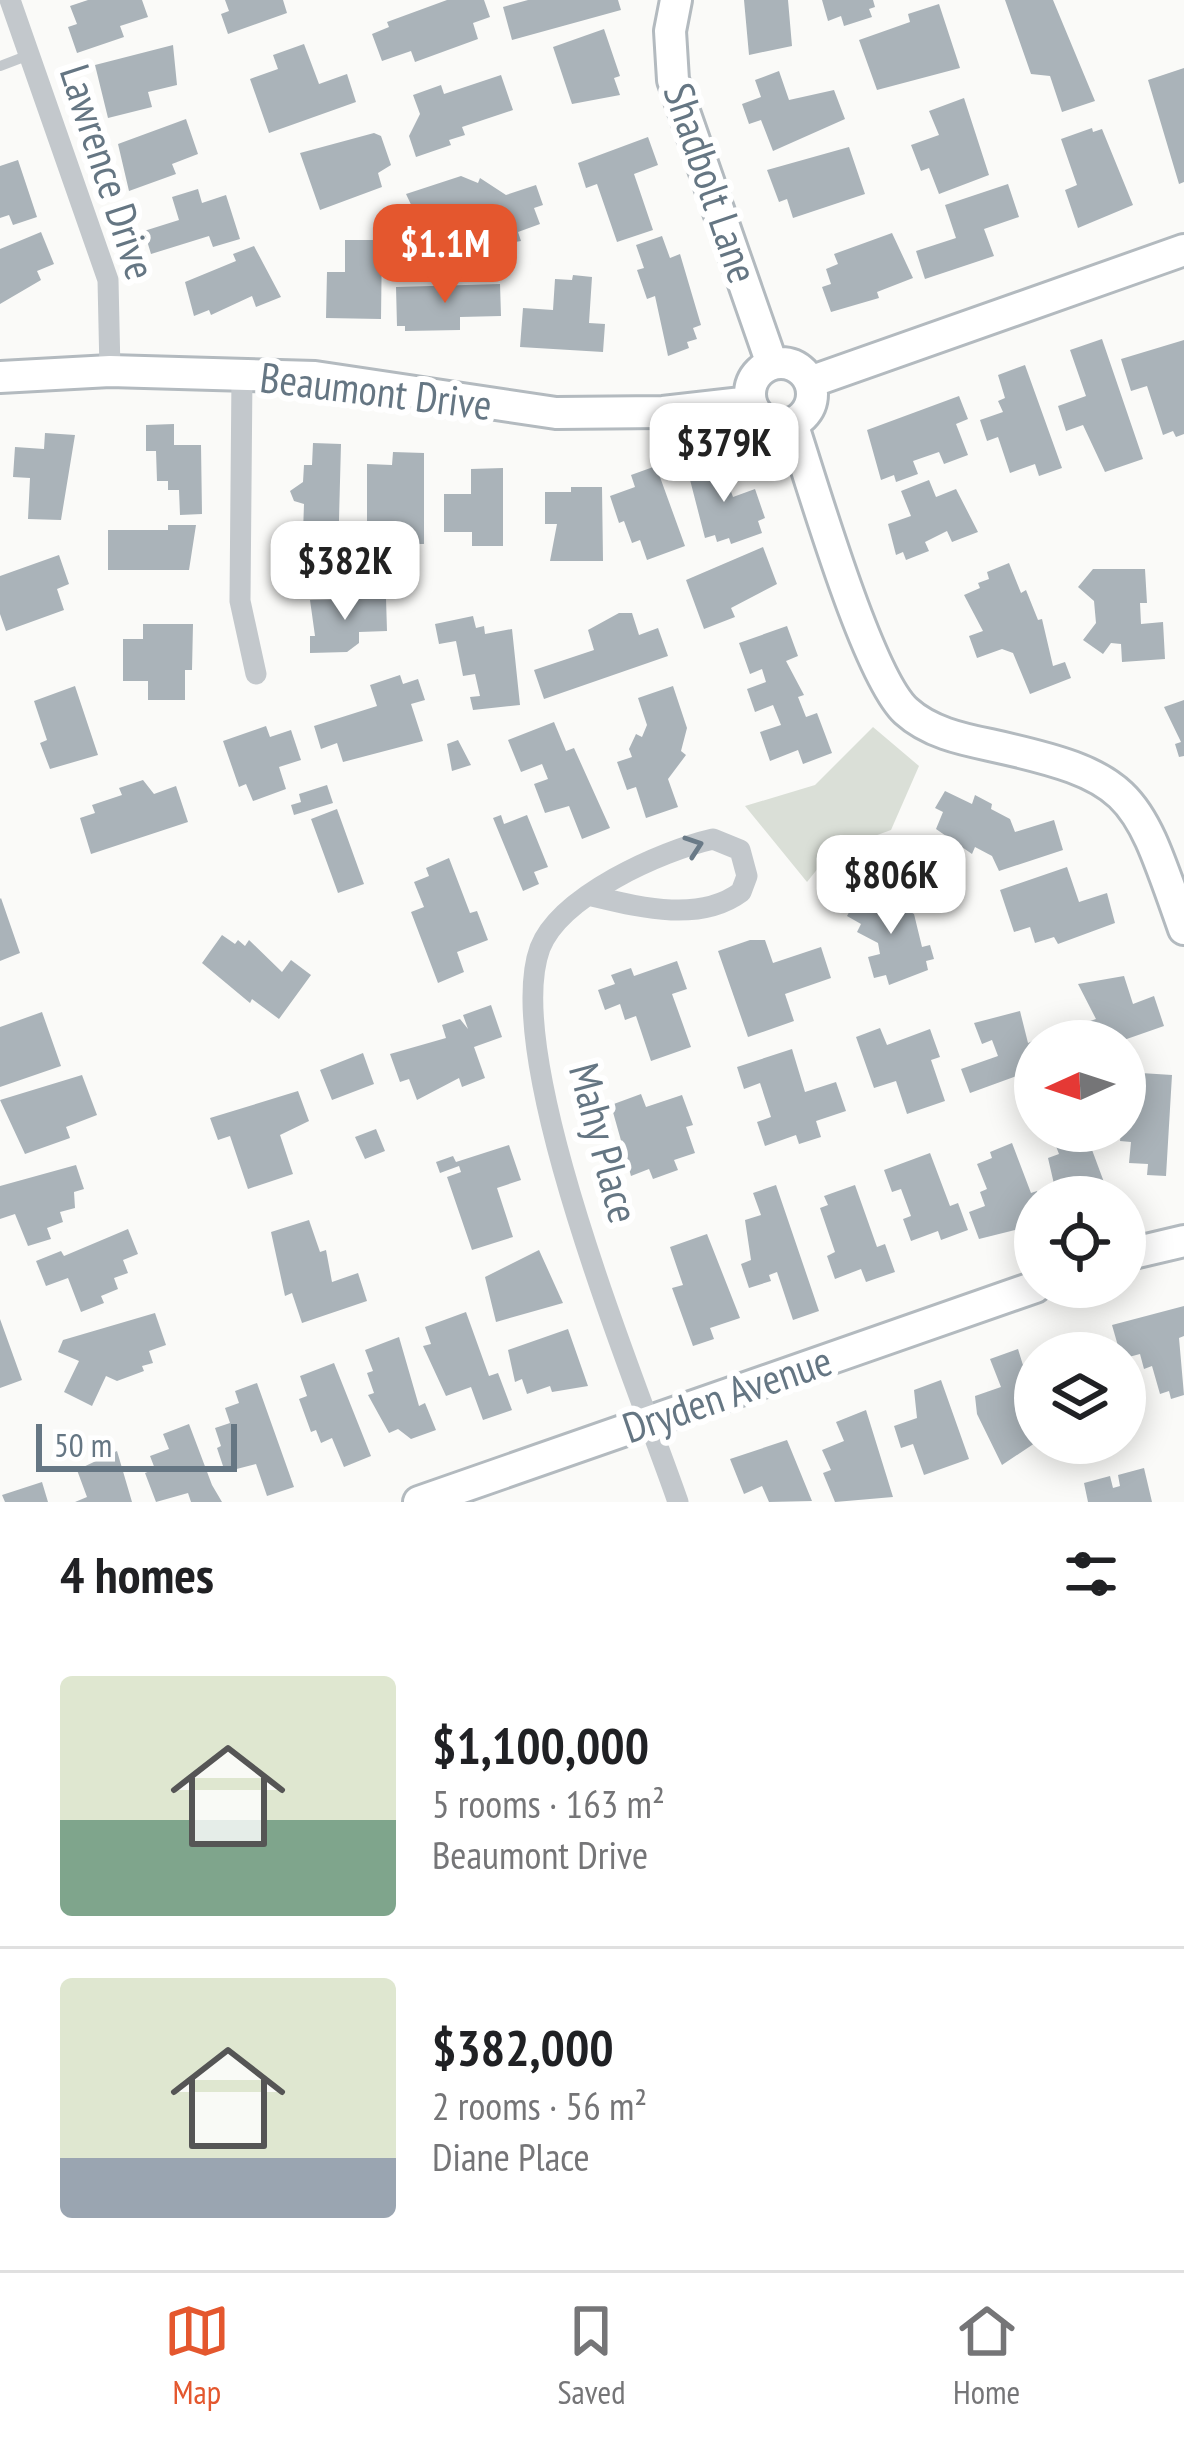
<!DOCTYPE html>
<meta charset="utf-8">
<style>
:root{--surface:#fff;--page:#f2f2f2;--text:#202124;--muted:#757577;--line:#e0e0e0;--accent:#e4572e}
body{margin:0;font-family:"PT Sans Narrow",sans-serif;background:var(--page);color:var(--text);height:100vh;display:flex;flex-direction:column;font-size:45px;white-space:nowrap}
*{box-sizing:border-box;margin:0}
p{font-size:39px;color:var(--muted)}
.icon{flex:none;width:66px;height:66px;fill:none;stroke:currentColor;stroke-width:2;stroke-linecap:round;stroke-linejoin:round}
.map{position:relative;height:1502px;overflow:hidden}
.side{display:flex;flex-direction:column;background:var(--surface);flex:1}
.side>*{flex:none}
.needle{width:78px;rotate:267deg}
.buttons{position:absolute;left:1014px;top:1020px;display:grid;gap:24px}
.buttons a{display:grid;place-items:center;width:132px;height:132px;border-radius:50%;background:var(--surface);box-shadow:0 6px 30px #0003;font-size:60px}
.scale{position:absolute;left:36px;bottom:30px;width:201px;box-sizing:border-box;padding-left:12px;border:6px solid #657683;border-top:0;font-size:33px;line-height:42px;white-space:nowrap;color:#657683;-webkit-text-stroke:9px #fff;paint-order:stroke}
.price{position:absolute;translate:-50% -102px;padding:0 27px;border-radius:24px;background:#fff;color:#222;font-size:39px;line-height:78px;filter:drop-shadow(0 3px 6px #0008)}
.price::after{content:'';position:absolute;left:50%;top:72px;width:36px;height:27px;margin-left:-18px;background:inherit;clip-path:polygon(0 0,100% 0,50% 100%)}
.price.current{background:var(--accent);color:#fff}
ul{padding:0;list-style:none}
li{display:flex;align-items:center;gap:36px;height:300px;padding:0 60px}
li+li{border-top:3px solid var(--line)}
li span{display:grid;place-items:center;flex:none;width:336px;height:240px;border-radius:12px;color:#555}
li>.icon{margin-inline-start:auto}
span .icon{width:144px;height:144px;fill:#fffc;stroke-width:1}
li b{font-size:51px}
h2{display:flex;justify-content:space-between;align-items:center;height:144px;padding:0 60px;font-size:51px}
.tab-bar{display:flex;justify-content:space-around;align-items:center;height:168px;border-top:3px solid var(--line);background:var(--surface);font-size:33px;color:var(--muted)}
.tab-bar a{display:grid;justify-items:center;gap:6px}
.tab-bar .current{color:var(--accent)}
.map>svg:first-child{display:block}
.green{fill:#dadfd7}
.building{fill:#aab3b9}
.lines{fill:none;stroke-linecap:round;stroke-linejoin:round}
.secondary-casing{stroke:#b3babf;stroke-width:36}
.lane{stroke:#c3c8cc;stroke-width:10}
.street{stroke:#c3c8cc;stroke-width:21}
.secondary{stroke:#fff;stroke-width:30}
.oneway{stroke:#6a7a87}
.labels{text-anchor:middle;stroke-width:12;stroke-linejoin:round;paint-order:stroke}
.street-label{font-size:42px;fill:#657683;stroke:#fff}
</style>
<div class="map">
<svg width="1184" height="1502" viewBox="0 0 1184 1502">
<rect width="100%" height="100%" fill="#fafaf8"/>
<path class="green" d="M 873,727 L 919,766 L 891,830 L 831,852 L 807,882 L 745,806 L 815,785 Z"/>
<path class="building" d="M 88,0 L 142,0 L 148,17 L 120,26 L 124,37 L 77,53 L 68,27 L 77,24 L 70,6 Z
M 225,0 L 283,0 L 287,13 L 228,34 L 221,14 L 229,11 Z
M 447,0 L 484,0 L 490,17 L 473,23 L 478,39 L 415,62 L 411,51 L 382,61 L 372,34 L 389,27 L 387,22 Z
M 528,0 L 618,0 L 621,10 L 512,40 L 503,7 Z
M 744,0 L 788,0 L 792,46 L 749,55 Z
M 822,0 L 873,0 L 875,7 L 869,9 L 872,17 L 844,26 L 841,16 L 828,21 Z
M 1005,0 L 1053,0 L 1095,101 L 1062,112 L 1050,76 L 1031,74 Z
M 939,4 L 960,68 L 877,90 L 859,40 L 910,22 L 908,14 Z
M 604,29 L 620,76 L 614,78 L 620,95 L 572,104 L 553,47 Z
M 304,44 L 319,84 L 347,74 L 356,102 L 269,133 L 250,79 L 278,69 L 273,55 Z
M 173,45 L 177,85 L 148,92 L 152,107 L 108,118 L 95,65 Z
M 1184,68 L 1184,182 L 1179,184 L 1148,80 Z
M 779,71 L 789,100 L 834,90 L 845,119 L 773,151 L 761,120 L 749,124 L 742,104 L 761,97 L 755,80 Z
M 501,75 L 513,110 L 462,127 L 465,135 L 449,140 L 451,145 L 416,157 L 409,136 L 420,114 L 413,95 L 441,85 L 444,94 Z
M 964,98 L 989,175 L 939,194 L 929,168 L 921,171 L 911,145 L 939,135 L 929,111 Z
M 186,119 L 198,154 L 172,164 L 176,174 L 129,191 L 118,144 Z
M 1092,128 L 1093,132 L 1102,129 L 1133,205 L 1078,228 L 1065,190 L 1077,185 L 1061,139 Z
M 374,133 L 381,136 L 391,165 L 378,173 L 382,187 L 320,210 L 300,153 Z
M 648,137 L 658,165 L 634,174 L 653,230 L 617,242 L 597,184 L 586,188 L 578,163 Z
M 849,147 L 865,194 L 793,218 L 787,199 L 779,202 L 767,170 Z
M 18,160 L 37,217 L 13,225 L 9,215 L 0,218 L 0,166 Z
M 461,176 L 478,183 L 480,178 L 506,195 L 536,185 L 543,205 L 534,208 L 540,224 L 518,232 L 521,241 L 487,247 L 480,227 L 475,237 L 449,226 L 453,217 L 422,228 L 406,194 Z
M 1008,184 L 1019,217 L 984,229 L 994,256 L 925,279 L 916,251 L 956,238 L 945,205 Z
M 198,189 L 202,203 L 226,195 L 240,239 L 213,247 L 209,236 L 151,254 L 144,231 L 179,220 L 172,197 Z
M 41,232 L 54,264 L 37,271 L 41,280 L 0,304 L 0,249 Z
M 892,233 L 913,278 L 877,292 L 879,298 L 831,312 L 822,287 L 831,284 L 826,269 L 838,264 L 834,254 Z
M 662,236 L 670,258 L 680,254 L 701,325 L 693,328 L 697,339 L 687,342 L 689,348 L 668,356 L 655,296 L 647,299 L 637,270 L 644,268 L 636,245 Z
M 345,240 L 382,240 L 381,319 L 326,318 L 327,272 L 345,272 Z
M 254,246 L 281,297 L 256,307 L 252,296 L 211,315 L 209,310 L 194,316 L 185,282 L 236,261 L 233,254 Z
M 573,275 L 592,277 L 589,323 L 605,324 L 603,352 L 520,347 L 523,308 L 553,310 L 555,279 L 572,280 Z
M 500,284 L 501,316 L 460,317 L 460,330 L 405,331 L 405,326 L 397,326 L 396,287 Z
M 1102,339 L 1143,459 L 1105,472 L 1083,425 L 1066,431 L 1058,406 L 1086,396 L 1070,350 Z
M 1184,340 L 1184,434 L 1176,437 L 1173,431 L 1163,435 L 1147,386 L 1131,391 L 1121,359 Z
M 1025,365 L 1062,468 L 1039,476 L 1035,464 L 1010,473 L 998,437 L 987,441 L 980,420 L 1003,412 L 998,401 L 1005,398 L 998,375 Z
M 959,396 L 968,419 L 956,424 L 968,455 L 944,464 L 939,452 L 913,461 L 918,474 L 896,482 L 894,475 L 881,480 L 867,430 Z
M 174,424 L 174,445 L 201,445 L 202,514 L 180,515 L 179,490 L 168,490 L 168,481 L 157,481 L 156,451 L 146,451 L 146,425 Z
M 45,433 L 75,435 L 61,520 L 28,519 L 30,478 L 13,477 L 15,447 L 44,449 Z
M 313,443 L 341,444 L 338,557 L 295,556 L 296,533 L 303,533 L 304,504 L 294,501 L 290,491 L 303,482 L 304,465 L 312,465 Z
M 393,452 L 424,453 L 424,544 L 393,544 L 394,522 L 367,522 L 367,464 L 392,465 Z
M 706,453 L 715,477 L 724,473 L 733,497 L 755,489 L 765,518 L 758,521 L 762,533 L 731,544 L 729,538 L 717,542 L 715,535 L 705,538 L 688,472 L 695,470 L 690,458 Z
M 656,466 L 685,546 L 647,560 L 640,540 L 632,543 L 624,521 L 619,523 L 610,496 L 635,487 L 631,475 Z
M 503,468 L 503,546 L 472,546 L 472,532 L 444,532 L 444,494 L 471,494 L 471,469 Z
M 929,480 L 936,497 L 956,489 L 978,532 L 952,542 L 947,531 L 925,542 L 929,551 L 906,560 L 903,552 L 896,555 L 888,524 L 911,516 L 901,491 Z
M 571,487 L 602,487 L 603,561 L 550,561 L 557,524 L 545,524 L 545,492 L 571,492 Z
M 168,525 L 196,525 L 189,570 L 108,570 L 108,530 L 168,530 Z
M 763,547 L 777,584 L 731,608 L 735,617 L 704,629 L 686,580 Z
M 59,555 L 69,584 L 57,589 L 64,610 L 6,631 L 0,614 L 0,576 Z
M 1009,563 L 1021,593 L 1026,590 L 1038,620 L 1042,619 L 1053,666 L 1065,662 L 1071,678 L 1030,694 L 1013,653 L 1002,649 L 977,658 L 969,636 L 983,631 L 964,595 L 980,588 L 978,583 L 989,579 L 987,572 Z
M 1093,569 L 1145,569 L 1147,603 L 1140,603 L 1141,624 L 1163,622 L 1165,659 L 1122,662 L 1121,644 L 1111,643 L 1103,654 L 1083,640 L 1096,623 L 1094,601 L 1078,587 Z
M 386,598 L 387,631 L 359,632 L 359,643 L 347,652 L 310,653 L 310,636 L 315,636 L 310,600 Z
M 619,613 L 632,613 L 639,635 L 658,628 L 668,656 L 544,699 L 534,670 L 594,650 L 588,630 Z
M 473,616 L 476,628 L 484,626 L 485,634 L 512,629 L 520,705 L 473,710 L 470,697 L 480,696 L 475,674 L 463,676 L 456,641 L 439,644 L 435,624 Z
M 143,624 L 193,624 L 192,670 L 185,670 L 185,700 L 148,700 L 148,681 L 123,681 L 123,639 L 143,639 Z
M 787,626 L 798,656 L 786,661 L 804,695 L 798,697 L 806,717 L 817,713 L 832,753 L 803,764 L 798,750 L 770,761 L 760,732 L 781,725 L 773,705 L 755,712 L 747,689 L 766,682 L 762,669 L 750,674 L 739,643 Z
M 400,675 L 403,684 L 418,679 L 425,700 L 411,704 L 423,741 L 343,762 L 337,743 L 321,749 L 314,726 L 377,706 L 370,685 Z
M 75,686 L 98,755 L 50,769 L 40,743 L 47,740 L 34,701 Z
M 673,686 L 687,728 L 681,751 L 686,755 L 668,779 L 678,807 L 646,818 L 636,787 L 627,790 L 617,762 L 632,757 L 629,749 L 636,734 L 642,737 L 647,725 L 638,698 Z
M 1184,700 L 1184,756 L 1179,757 L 1175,744 L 1181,742 L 1164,707 Z
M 554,722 L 566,751 L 574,748 L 610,828 L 582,839 L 569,806 L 545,813 L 534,784 L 548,779 L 542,764 L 521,772 L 508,740 Z
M 266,726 L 270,737 L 291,730 L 301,760 L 279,767 L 286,789 L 253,801 L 246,784 L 239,787 L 223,741 Z
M 458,740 L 471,765 L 452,771 L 447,744 Z
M 143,780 L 154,794 L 176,786 L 188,822 L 91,854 L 80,818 L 95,813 L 92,805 L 122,795 L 119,788 Z
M 327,785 L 333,803 L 294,815 L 291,805 L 301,802 L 299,794 Z
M 945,791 L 972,804 L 975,795 L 992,804 L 991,809 L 1010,819 L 1015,832 L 1054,820 L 1063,850 L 999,871 L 992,856 L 975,847 L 972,854 L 936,829 L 943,812 L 935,808 Z
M 337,809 L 364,884 L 338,893 L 311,819 Z
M 501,815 L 504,824 L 527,815 L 548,867 L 534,872 L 539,884 L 523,891 L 493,818 Z
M 449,858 L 470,913 L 477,911 L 488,940 L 457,952 L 464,972 L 438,983 L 411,912 L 424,907 L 414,882 L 429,876 L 426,868 Z
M 1067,867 L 1079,902 L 1107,893 L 1115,923 L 1058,944 L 1054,937 L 1035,943 L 1030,927 L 1014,932 L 1000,890 Z
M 864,885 L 914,914 L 922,947 L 930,945 L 934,959 L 926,961 L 928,970 L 889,985 L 886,975 L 874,978 L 868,957 L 880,954 L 878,943 L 857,932 L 861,924 L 847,916 Z
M 1,898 L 20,953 L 0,961 L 0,899 Z
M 222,935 L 235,944 L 238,940 L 245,946 L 249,940 L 282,972 L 291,960 L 311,975 L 279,1019 L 252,999 L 250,1003 L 202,963 Z
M 750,940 L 765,940 L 773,963 L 821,947 L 831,978 L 785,994 L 794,1021 L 748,1037 L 718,951 Z
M 677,961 L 687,989 L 672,994 L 691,1047 L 651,1061 L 636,1016 L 625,1020 L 620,1004 L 605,1010 L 598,990 L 615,984 L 611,975 L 631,968 L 634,976 Z
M 1124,976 L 1133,1004 L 1154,996 L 1164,1026 L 1121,1041 L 1065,1041 L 1061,1031 L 1096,1019 L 1078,984 Z
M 491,1005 L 502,1037 L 474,1047 L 485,1078 L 462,1087 L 459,1078 L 417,1100 L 409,1079 L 400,1082 L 390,1054 L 446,1038 L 442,1025 L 460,1019 L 468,1029 L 463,1015 Z
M 1020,1011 L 1028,1043 L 1050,1033 L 1053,1041 L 1035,1041 L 1035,1082 L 1030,1071 L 970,1093 L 961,1069 L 998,1056 L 992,1040 L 982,1044 L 974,1023 Z
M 42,1012 L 61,1066 L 0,1087 L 0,1027 Z
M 880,1028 L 887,1045 L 930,1029 L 940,1057 L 931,1060 L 945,1101 L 907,1114 L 896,1081 L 874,1088 L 856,1037 Z
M 792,1049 L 805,1092 L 836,1082 L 846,1111 L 816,1121 L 821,1137 L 799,1144 L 796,1135 L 765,1146 L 757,1122 L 771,1117 L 760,1083 L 744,1089 L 737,1067 Z
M 363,1053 L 374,1084 L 332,1100 L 320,1070 Z
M 1141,1073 L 1172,1075 L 1166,1176 L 1147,1175 L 1148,1164 L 1129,1163 L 1131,1142 L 1120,1141 L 1125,1098 L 1140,1099 Z
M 82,1075 L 97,1115 L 66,1127 L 70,1138 L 25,1154 L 0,1100 Z
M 298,1091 L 309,1121 L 280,1135 L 293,1174 L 248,1189 L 230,1136 L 218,1140 L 210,1118 Z
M 641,1094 L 646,1107 L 682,1095 L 693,1125 L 686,1127 L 695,1153 L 674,1160 L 678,1170 L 653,1179 L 649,1169 L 631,1176 L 611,1105 Z
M 376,1129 L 385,1151 L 365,1159 L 355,1137 Z
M 1050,1131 L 1085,1131 L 1108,1193 L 1057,1197 L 1048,1158 L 1059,1154 Z
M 1012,1143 L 1031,1193 L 1037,1191 L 1039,1197 L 1035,1197 L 1035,1225 L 979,1239 L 969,1212 L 985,1206 L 980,1192 L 987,1189 L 977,1164 L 992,1158 L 990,1152 Z
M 509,1145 L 521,1180 L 497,1188 L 513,1237 L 472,1250 L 447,1177 L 461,1172 L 459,1166 L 440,1173 L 436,1162 L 453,1156 L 456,1162 Z
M 930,1153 L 950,1206 L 958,1203 L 968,1230 L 941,1240 L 938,1231 L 911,1241 L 903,1219 L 911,1216 L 901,1189 L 892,1192 L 884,1170 Z
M 76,1165 L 84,1189 L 74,1192 L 75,1208 L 60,1212 L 63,1222 L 47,1228 L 51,1239 L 28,1246 L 15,1214 L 0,1219 L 0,1186 Z
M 776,1185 L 819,1311 L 793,1320 L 777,1272 L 769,1275 L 771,1281 L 749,1288 L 741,1264 L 751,1260 L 745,1220 L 761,1215 L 753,1193 Z
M 855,1185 L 877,1247 L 885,1244 L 895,1272 L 866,1282 L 861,1269 L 835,1279 L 827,1256 L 835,1252 L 820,1208 L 828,1205 L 824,1196 Z
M 309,1220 L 320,1252 L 326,1250 L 332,1282 L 358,1273 L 367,1301 L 302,1323 L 292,1293 L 285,1296 L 271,1232 Z
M 128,1229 L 138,1254 L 123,1260 L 128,1273 L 114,1278 L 118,1289 L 101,1296 L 104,1303 L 81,1312 L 68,1278 L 46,1286 L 36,1261 L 61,1251 L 64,1256 Z
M 707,1234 L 740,1318 L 710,1328 L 714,1339 L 693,1346 L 672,1288 L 683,1285 L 670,1247 Z
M 539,1250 L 563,1303 L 496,1322 L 485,1277 Z
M 1184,1306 L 1184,1336 L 1179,1338 L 1184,1395 L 1171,1399 L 1169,1391 L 1160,1394 L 1152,1366 L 1144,1369 L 1140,1354 L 1125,1358 L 1120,1353 L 1112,1325 Z
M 466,1312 L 489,1376 L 498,1373 L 512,1410 L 483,1420 L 471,1387 L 446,1396 L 423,1346 L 431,1344 L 425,1327 Z
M 155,1313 L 166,1345 L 149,1351 L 153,1363 L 142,1366 L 144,1371 L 117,1381 L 106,1376 L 92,1406 L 64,1392 L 79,1361 L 58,1352 L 63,1340 Z
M 0,1319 L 22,1380 L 0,1388 Z
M 568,1329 L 588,1386 L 552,1392 L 550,1386 L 527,1394 L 522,1379 L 515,1382 L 508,1350 Z
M 1103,1336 L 1109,1353 L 1042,1353 L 1077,1340 L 1079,1344 Z
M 399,1337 L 419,1406 L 425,1403 L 436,1430 L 411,1439 L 398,1429 L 389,1433 L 368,1395 L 374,1393 L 367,1373 L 373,1371 L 365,1350 Z
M 1018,1349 L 1035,1404 L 1035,1443 L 1002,1465 L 977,1414 L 975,1396 L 1001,1387 L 990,1359 Z
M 334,1363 L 371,1456 L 344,1467 L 332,1438 L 321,1443 L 316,1430 L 311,1432 L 299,1399 L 307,1396 L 300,1376 Z
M 941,1380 L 969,1459 L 924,1475 L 913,1444 L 901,1448 L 894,1426 L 917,1418 L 914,1390 Z
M 257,1383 L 294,1487 L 267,1496 L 256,1464 L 225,1472 L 217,1448 L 221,1446 L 215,1428 L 230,1423 L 225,1408 L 239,1403 L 235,1391 Z
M 866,1410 L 893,1497 L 835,1502 L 823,1473 L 831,1470 L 822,1450 L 844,1441 L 836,1422 Z
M 189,1424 L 212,1485 L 222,1502 L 191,1502 L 188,1493 L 156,1502 L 145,1473 L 155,1469 L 150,1456 L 169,1449 L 163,1434 Z
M 787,1440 L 812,1501 L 769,1502 L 762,1486 L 744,1494 L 730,1459 Z
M 117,1451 L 132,1502 L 75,1502 L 87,1497 L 77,1470 Z
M 1144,1468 L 1152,1502 L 1088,1502 L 1084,1483 L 1110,1476 L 1113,1488 L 1120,1486 L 1118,1475 Z
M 42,1482 L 48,1502 L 5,1502 L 2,1495 Z"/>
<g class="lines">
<g class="secondary-casing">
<path id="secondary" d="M 676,0 L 670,31 L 673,80 L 772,364
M750 394a31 31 0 1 1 62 0a31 31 0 1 1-62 0Z
M 0,377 L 110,371 L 315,377 L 556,413 L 663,412 L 751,402
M 810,382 L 1184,250
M 792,423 C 812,483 867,675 906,711 C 929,732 961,739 990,745 C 1136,777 1136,793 1184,929
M 1125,1255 L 1184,1241
M 419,1502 L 1035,1287"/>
</g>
<path class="lane" d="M 0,66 L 29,55"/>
<path class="street" d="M 10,0 L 108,280 L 110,371
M 242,374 L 240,601 L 256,674
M 588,895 C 635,906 698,924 741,892 L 747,876 L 740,850 L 713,839 C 661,851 560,896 540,948 C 500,1057 638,1386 678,1502"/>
<use href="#secondary" class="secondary"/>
</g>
<defs><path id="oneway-chevron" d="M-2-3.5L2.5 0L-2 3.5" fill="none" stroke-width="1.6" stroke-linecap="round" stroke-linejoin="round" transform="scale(3)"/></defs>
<use class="oneway" href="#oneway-chevron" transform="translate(694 846) rotate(-19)"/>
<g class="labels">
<g class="street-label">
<text transform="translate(108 172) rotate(72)" y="15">Lawrence Drive</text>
<text transform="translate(711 183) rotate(71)" y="15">Shadbolt Lane</text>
<text transform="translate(376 391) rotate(7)" y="15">Beaumont Drive</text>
<text transform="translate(604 1143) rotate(75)" y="15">Mahy Place</text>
<text transform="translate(727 1394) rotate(-19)" y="15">Dryden Avenue</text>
</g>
</g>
</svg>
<div class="buttons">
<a><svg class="needle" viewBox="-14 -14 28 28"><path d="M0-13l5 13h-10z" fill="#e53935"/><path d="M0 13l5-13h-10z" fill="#757577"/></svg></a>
<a><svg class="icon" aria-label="locate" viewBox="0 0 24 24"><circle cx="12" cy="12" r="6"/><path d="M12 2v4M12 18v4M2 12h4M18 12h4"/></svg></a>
<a><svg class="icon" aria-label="layers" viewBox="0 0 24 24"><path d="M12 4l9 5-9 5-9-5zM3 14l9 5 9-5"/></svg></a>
</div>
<div class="scale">50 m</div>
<b class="price current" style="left:445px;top:306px">$1.1M</b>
<b class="price" style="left:724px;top:505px">$379K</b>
<b class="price" style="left:345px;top:623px">$382K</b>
<b class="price" style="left:891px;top:937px">$806K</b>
</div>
<section class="side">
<h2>4 homes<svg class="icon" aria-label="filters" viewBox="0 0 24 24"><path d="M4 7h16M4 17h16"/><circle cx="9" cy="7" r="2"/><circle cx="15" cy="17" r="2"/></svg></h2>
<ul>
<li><span style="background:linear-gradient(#dfe7d0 60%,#7fa58c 0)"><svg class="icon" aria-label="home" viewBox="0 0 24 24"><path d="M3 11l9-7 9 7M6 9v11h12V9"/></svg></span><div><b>$1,100,000</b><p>5 rooms · 163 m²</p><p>Beaumont Drive</p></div></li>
<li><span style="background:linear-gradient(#dfe7d0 75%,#9aa5b1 0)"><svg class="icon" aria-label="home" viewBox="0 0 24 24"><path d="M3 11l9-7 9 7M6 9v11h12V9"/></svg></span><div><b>$382,000</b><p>2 rooms · 56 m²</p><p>Diane Place</p></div></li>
</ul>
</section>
<nav class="tab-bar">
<a class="current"><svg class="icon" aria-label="map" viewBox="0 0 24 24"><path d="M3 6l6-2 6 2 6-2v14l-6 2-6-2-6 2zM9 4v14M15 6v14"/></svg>Map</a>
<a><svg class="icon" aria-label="saved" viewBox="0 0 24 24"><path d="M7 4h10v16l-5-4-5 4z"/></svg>Saved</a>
<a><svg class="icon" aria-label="home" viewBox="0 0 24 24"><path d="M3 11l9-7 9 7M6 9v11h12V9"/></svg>Home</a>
</nav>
